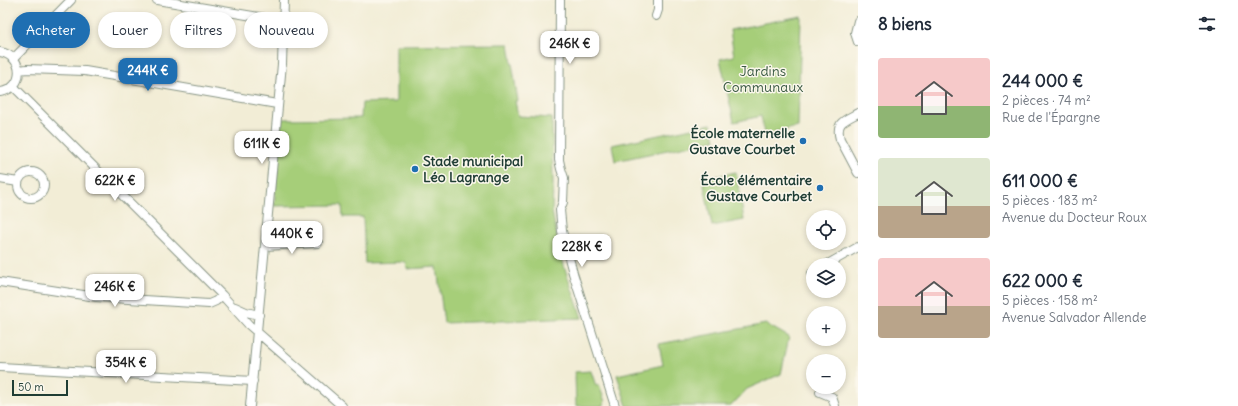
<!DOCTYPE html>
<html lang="fr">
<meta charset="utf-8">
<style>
:root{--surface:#fff;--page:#f6f6f7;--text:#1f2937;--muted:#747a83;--accent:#1f6fb2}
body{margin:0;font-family:Delius,sans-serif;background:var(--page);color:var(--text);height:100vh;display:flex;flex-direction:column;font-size:15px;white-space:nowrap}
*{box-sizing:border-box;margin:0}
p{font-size:13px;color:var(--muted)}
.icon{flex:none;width:22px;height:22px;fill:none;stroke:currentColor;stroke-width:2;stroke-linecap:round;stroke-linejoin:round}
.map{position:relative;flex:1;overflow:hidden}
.side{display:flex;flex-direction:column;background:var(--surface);width:380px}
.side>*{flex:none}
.top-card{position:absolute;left:12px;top:12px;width:380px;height:36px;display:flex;gap:8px}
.buttons{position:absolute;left:806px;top:210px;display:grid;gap:8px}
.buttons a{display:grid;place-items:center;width:40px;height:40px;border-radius:50%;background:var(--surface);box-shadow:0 2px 6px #0003;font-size:20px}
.scale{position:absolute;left:12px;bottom:10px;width:56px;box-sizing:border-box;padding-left:4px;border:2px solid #1f3d34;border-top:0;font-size:11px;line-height:14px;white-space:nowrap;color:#1f3d34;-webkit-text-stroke:3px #fbf7ec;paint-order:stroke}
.price{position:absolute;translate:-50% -34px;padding:0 9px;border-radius:8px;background:#fff;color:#222;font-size:13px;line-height:26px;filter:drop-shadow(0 1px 2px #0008)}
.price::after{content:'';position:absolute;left:50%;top:24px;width:12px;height:9px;margin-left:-6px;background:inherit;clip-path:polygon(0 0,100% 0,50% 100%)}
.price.selected{background:var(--accent);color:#fff}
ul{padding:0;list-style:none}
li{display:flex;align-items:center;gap:12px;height:100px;padding:0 20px}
li span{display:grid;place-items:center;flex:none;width:112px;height:80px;border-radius:4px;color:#555}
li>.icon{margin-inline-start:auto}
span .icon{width:48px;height:48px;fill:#fffc;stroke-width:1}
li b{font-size:17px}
h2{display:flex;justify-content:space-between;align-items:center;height:48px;padding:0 20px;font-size:17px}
.tag{padding:0 14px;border-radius:18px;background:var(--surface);box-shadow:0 2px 6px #0003;font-size:14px;line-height:36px}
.tag.selected{background:var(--accent);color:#fff}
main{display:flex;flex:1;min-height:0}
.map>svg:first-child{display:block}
.green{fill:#a6ce79;stroke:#628656}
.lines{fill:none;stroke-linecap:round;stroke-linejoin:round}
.street-casing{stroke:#889585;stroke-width:10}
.street{stroke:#fff;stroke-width:8}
.poi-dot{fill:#1f6fb2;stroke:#fbf7ec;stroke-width:1.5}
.labels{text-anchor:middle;stroke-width:3;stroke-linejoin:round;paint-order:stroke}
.park-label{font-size:14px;fill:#3a5a42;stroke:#fbf7ec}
.poi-label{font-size:14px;font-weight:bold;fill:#1f3d34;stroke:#fbf7ec;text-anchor:end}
</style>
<main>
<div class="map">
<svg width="858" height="406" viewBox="0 0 858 406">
<rect width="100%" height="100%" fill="#fbf7ec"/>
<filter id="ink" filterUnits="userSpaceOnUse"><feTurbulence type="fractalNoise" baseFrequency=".025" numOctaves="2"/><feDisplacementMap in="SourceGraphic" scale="8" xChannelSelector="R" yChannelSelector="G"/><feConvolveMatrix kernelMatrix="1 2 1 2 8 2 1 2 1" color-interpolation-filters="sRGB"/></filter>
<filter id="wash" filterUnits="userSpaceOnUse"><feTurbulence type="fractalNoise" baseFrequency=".012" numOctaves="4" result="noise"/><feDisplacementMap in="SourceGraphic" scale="16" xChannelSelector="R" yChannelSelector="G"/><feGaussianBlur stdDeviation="0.9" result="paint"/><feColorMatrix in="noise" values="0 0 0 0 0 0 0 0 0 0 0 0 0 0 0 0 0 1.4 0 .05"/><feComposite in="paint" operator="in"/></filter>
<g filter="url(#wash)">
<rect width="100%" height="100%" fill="#f2edd6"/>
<path class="green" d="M 801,16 L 798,127 L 764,134 L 761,116 L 734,122 L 720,59 L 734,56 L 730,30 Z
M 509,44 L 518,101 L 515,101 L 518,116 L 552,118 L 553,186 L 552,211 L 558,242 L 564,266 L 582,318 L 444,323 L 437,267 L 407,269 L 406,262 L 365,263 L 363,217 L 343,217 L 342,205 L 274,206 L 282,119 L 361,118 L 362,103 L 396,102 L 396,45 Z
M 711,124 L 715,140 L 615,161 L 612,145 Z
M 736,172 L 744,220 L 712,226 L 703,179 Z
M 766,324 L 789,337 L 781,374 L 747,389 L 731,406 L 627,406 L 617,375 L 663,365 L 659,344 Z
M 591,371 L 596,386 L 599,385 L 605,402 L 602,406 L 576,406 L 575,372 Z"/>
</g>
<g filter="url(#ink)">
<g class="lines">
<g class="street-casing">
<path id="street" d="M 157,0 L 283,21
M 560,0 L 559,160 L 561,169 L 564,178 L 563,202 L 560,210 L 562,231 L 573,273 L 615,406
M 656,16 L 658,10 L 658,0
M 858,21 L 855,33 L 858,42
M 0,52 C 25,56 25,89 0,92
M 14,58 L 71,0
M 19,70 L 27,69 L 85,71 L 277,104
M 13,86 L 222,295 L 249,325 L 342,406
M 858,113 C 845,120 835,122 840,139 L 858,173
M18 185a13 13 0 1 1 26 0a13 13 0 1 1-26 0Z
M 0,179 L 18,182
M 265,246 L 318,243
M 826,265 L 858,247
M 812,273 L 813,273
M 0,282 L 96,297 L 209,304 L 216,301 L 222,295
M 235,307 L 246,312 L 259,315
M 0,367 L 253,381
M 820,392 L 832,397 L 835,406
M 250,406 L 282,64 L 284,0"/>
</g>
<use href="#street" class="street"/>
</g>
</g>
<g class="poi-dot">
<circle cx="803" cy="141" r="4"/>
<circle cx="415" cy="169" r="4"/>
<circle cx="820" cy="188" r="4"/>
</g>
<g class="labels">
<g class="park-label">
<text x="763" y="76">Jardins<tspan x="763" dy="16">Communaux</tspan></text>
</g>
<g class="poi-label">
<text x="795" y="138">École maternelle<tspan x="795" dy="16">Gustave Courbet</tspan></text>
<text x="423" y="166" text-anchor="start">Stade municipal<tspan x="423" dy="16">Léo Lagrange</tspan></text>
<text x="812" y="185">École élémentaire<tspan x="812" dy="16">Gustave Courbet</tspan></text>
</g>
</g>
</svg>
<div class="buttons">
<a><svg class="icon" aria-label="locate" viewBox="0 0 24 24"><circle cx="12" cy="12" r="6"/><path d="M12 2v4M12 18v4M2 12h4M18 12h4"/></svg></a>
<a><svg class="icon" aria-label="layers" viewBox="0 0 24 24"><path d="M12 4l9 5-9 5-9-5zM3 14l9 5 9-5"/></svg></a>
<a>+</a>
<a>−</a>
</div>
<div class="scale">50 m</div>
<b class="price" style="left:570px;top:65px">246K €</b>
<b class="price selected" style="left:148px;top:92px">244K €</b>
<b class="price" style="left:262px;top:165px">611K €</b>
<b class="price" style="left:115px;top:202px">622K €</b>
<b class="price" style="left:292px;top:255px">440K €</b>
<b class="price" style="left:582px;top:268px">228K €</b>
<b class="price" style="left:115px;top:308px">246K €</b>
<b class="price" style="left:126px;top:384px">354K €</b>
<div class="top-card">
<a class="tag selected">Acheter</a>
<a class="tag">Louer</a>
<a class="tag">Filtres</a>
<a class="tag">Nouveau</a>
</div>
</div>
<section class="side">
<h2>8 biens<svg class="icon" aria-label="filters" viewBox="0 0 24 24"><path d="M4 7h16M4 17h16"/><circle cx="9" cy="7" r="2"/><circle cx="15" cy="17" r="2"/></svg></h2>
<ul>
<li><span style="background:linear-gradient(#f6c9c9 60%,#8fb573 0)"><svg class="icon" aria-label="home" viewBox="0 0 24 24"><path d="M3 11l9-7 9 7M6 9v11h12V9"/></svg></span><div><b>244 000 €</b><p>2 pièces · 74 m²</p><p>Rue de l'Épargne</p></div></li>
<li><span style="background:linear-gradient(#dfe7d0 60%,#b9a48a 0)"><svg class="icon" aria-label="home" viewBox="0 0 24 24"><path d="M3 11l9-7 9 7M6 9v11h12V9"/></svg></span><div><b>611 000 €</b><p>5 pièces · 183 m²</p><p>Avenue du Docteur Roux</p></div></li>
<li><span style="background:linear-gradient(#f6c9c9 60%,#b9a48a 0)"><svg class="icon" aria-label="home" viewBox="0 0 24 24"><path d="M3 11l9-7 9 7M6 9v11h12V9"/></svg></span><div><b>622 000 €</b><p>5 pièces · 158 m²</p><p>Avenue Salvador Allende</p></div></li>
</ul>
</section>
</main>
